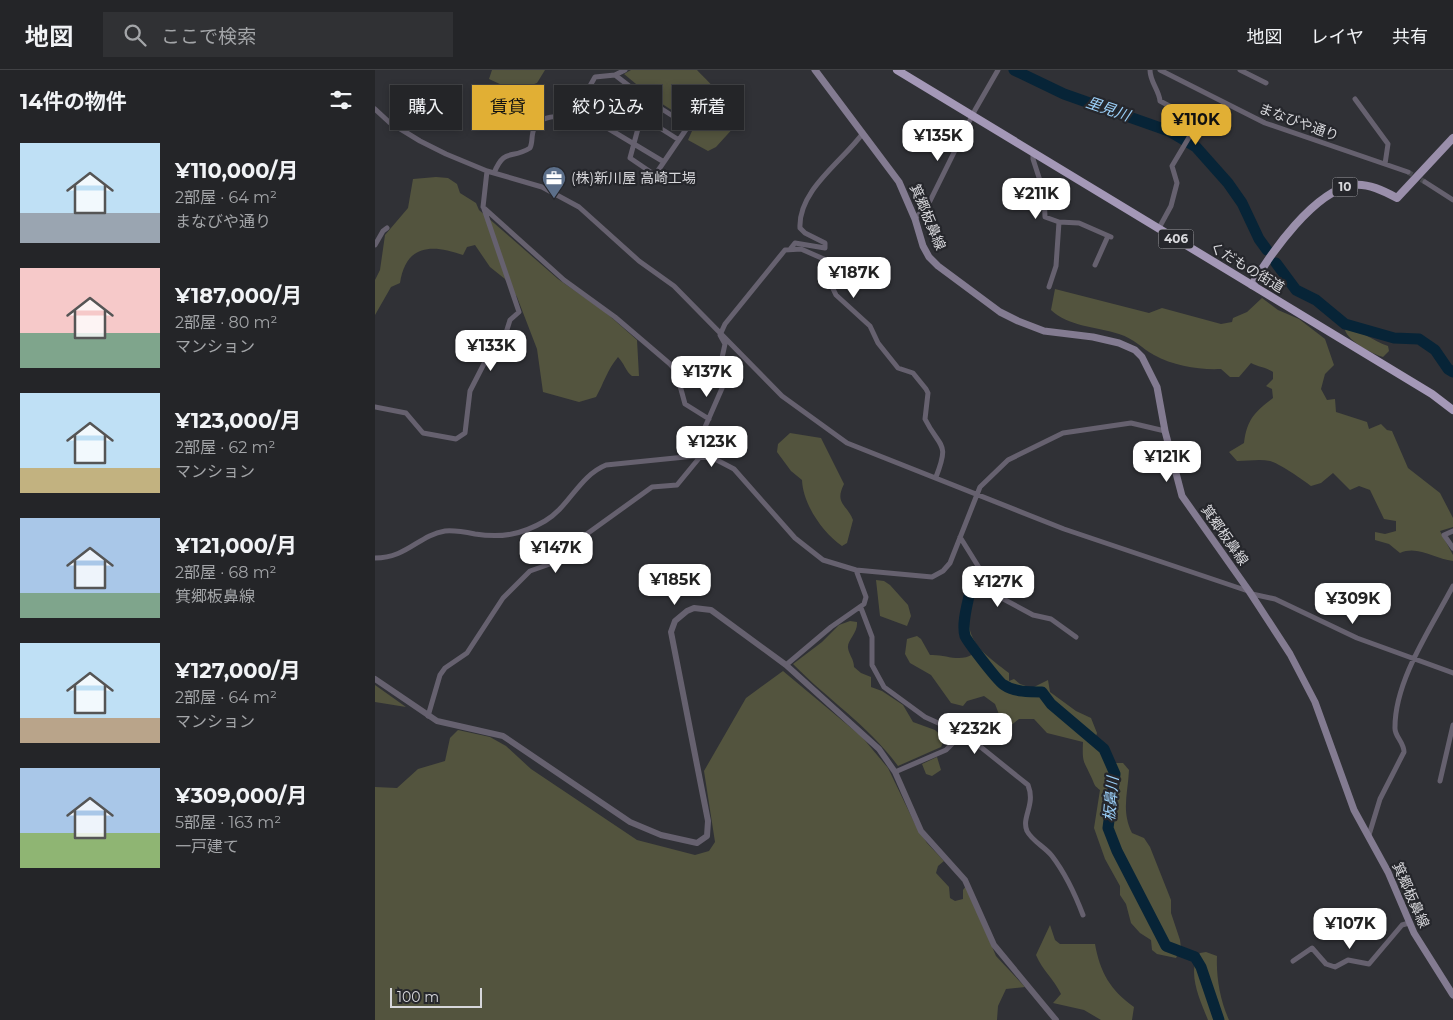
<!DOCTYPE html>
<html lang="ja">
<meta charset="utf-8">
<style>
:root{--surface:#242528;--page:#303134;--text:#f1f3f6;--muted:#a3a5a8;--line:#414245;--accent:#e1af34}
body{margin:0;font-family:Montserrat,"Noto Sans JP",sans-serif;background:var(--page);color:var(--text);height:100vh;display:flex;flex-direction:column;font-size:19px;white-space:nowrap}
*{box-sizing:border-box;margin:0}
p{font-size:16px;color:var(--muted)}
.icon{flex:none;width:28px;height:28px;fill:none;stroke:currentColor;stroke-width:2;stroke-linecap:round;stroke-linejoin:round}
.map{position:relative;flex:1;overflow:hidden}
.drawer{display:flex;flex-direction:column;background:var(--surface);width:375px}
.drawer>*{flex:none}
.hud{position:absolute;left:15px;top:15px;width:475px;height:45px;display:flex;gap:10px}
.scale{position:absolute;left:15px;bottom:12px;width:92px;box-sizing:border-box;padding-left:5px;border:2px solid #d7d7db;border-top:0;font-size:14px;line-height:18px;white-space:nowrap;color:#d7d7db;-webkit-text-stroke:4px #26272c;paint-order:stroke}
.price{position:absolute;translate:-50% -42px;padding:0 11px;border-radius:10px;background:#fff;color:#222;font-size:16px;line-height:32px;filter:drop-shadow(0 1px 2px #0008)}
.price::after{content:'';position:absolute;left:50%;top:30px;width:15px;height:11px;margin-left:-8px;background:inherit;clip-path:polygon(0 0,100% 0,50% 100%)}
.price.active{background:var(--accent);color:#111}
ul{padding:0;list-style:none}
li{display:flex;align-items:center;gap:15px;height:125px;padding:0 20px}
li span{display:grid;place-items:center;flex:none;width:140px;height:100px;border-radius:0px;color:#555}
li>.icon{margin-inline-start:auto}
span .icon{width:60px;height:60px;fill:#fffc;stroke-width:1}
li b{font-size:21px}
h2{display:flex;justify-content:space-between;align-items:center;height:60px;padding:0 20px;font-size:21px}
.tag{padding:0 18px;border-radius:0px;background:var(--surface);box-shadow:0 2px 8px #0003,0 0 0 1px var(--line);font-size:18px;line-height:45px}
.tag.active{background:var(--accent);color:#111}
header{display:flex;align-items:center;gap:30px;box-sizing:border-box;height:70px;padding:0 25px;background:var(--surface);border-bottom:1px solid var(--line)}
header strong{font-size:24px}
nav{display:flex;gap:28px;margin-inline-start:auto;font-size:18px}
.search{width:350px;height:45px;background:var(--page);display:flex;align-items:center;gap:12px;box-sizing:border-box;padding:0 18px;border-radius:0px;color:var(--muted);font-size:19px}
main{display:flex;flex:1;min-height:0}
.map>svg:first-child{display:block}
.green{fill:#53543e}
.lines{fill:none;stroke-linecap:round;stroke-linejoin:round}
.river{stroke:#072437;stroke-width:11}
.minor-tunnel{stroke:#494a4f;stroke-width:5;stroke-dasharray:5 2.5;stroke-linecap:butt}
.minor{stroke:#66616f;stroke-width:5}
.tertiary{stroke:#66616f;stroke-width:6}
.secondary{stroke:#837b91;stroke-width:7}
.primary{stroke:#9a8fab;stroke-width:8}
.trunk{stroke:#a498b7;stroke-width:8}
.labels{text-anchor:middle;stroke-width:4.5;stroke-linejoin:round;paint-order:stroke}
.shield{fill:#26272c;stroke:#a2a2a6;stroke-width:1}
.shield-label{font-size:12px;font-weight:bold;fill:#d7d7db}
.street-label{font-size:14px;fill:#d7d7db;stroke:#26272c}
.poi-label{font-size:14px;fill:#d7d7db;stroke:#26272c;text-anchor:start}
.water-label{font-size:15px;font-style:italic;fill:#9bd0f9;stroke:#26272c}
</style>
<header>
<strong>地図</strong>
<div class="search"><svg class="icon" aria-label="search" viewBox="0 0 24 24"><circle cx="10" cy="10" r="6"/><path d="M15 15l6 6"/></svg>ここで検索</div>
<nav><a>地図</a><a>レイヤ</a><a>共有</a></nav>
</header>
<main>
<section class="drawer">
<h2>14件の物件<svg class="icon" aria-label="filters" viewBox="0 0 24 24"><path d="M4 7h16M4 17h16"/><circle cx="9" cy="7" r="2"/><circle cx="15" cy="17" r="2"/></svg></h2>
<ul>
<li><span style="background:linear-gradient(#bfe0f5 70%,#9aa5b1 0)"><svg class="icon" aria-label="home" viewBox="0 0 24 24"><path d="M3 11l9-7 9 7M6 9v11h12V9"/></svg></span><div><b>¥110,000/月</b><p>2部屋 · 64 m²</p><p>まなびや通り</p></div></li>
<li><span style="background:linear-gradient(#f6c9c9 65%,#7fa58c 0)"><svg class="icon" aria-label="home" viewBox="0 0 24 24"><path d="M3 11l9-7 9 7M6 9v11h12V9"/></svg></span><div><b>¥187,000/月</b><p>2部屋 · 80 m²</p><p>マンション</p></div></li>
<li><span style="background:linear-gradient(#bfe0f5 75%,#c2b280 0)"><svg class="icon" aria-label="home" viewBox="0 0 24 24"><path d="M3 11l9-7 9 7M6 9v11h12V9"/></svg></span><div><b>¥123,000/月</b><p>2部屋 · 62 m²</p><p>マンション</p></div></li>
<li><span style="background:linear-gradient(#a9c7e8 75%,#7fa58c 0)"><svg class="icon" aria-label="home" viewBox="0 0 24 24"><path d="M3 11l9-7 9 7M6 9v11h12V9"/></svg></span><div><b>¥121,000/月</b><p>2部屋 · 68 m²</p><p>箕郷板鼻線</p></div></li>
<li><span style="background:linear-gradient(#bfe0f5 75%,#b9a48a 0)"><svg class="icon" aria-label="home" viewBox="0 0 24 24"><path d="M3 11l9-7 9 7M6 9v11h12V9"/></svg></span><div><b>¥127,000/月</b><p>2部屋 · 64 m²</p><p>マンション</p></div></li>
<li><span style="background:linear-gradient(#a9c7e8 65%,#8fb573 0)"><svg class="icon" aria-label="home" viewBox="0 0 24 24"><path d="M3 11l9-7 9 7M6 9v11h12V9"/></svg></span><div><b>¥309,000/月</b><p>5部屋 · 163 m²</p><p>一戸建て</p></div></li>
</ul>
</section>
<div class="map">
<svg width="1078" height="950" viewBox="0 0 1078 950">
<rect width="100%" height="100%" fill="#303136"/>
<path class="green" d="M 117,0 L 170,0 L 162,13 L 140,21 L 114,9 Z
M 256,0 L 322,0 C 338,17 356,31 361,55 L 341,77 L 333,81 L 313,70 L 317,61 L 312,50 L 278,28 L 249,4 Z
M 61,107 L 73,108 L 82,114 L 85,123 L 101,133 L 104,140 L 183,209 L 229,241 L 262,270 L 264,306 L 257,306 C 251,302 249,293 243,287 C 232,300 229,313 221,327 L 204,332 L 168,322 L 162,279 L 142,227 L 130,209 L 115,197 L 100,175 L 92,177 L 88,185 C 57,174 31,174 25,213 L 16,217 L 0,245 L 0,210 L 5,200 L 10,165 L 33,138 L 38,109 Z
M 680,219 L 774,243 L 787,238 L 846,254 L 857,252 L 858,248 L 872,242 L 887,228 L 903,240 L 924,249 L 950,269 L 959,295 L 950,304 L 946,319 L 952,330 L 960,329 L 961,342 L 992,352 L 994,359 L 1006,354 L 1012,360 L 1017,361 L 1033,398 L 1065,423 L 1078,448 L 1078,457 L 1065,461 L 1078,485 L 1078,491 C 1060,489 1043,475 1025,483 L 1014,474 L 1000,470 L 1000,462 L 1010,464 L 1021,461 L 1021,451 L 1009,449 L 995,420 L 984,416 L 975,420 L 958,403 L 946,413 L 936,416 C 930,411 902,392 895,391 C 885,389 873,391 862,391 L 854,382 L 869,373 C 872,349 880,342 898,328 L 897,319 L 891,316 L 898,309 L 898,302 C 891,297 883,297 876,293 L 864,307 L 855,307 L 846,299 C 824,300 799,296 779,285 C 766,278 760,269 744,264 C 722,257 692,256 676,240 Z
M 972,257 C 987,261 998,271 1013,276 L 1014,281 L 1008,287 C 997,284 973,271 970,260 Z
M 415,363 L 446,368 L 469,414 C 459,434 472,434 478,450 L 472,473 L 467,476 C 447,462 428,434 427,410 L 416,401 L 402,382 L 403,374 Z
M 501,510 L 509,511 L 515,515 L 533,535 L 536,546 L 532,556 L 505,546 Z
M 475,551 L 482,552 C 483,563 472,570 473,578 C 474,585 479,589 479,597 L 486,603 L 496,607 L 496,617 L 507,621 L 528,635 L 538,652 L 560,660 L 570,669 L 566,677 L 523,696 C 494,656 452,629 418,594 L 447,572 L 464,555 Z
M 594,553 C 595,576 616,589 634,603 L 634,611 L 639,609 L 645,614 L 657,618 L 673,610 L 675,622 L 701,641 L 716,648 L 722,663 L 719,673 L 733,693 L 748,693 L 754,700 C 753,723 746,741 757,763 L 769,768 L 775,777 L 796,830 L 796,843 L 805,870 L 806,878 L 801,888 L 782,884 L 777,880 L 776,870 L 765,863 L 756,853 L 751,834 L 745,825 L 745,816 L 730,789 L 719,758 L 725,720 C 720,716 720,716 718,711 C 709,690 707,695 708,672 L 672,663 L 659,649 L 644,649 L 635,656 L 627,652 L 620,634 L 609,626 L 592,631 L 588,636 L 576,633 L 556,605 L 535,593 L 530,584 L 532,569 L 542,566 L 546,569 L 555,585 C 571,584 584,593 598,584 L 588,569 Z
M 408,601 L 487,667 L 513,698 L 540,754 L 552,773 L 569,791 L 563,796 L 561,803 L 574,817 L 575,828 L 580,831 L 588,829 L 588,820 L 591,816 L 621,886 L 650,917 L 631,919 L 623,936 L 622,950 L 0,950 L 0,717 L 22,718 L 43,699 L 70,691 L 75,668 L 83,660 L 115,667 L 131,676 L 156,699 L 262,770 L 320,785 L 334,781 L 340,772 L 329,701 L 371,628 Z
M 0,615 L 31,637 L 0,632 Z
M 562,687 L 566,700 L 557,706 L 551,704 L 547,694 Z
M 675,855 L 680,870 L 685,874 L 720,874 C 725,902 735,920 759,937 L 757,950 L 726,950 L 709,940 L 678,933 L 686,924 C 679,909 667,900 661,885 Z
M 831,882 L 842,886 C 841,907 845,930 854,950 L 833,950 C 825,930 811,901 825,883 Z"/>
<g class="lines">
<path class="river" d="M 639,0 L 689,24 L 794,61 L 821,77 L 853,113 L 867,133 L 884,169 L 892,180
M 901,193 L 921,220 L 941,230 L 970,254 L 1019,268 L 1044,269 L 1060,280 L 1073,299 L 1078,302
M 596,516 C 594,530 586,552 590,566 C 592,571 624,613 629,615 C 639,622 655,622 667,622 L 676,634 L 729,679 L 740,704 L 733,758 L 742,781 L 791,876 L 820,887 L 826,897 L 844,950"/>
<path class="minor-tunnel" d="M 1033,102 L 1050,112"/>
<path class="minor" d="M 775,0 C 775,12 784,20 785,31 L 815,47 L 816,64 L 797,96 L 802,113 L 796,136 L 784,158
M 785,0 L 890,53 L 1033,102
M 865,0 L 891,13
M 240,5 L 271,29 L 312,55 L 312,58 L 280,105 L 255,88 L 271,29
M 980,29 L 1013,74 L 1010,94
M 207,32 L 219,25 L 266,46 L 304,70
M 0,39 L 14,52 L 45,71 L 71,84 L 112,101 L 167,117 L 204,137 L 264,191 L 299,216 L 407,326 L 472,373 L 689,459 L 873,521
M 229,56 L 289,92
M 658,82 L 658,89 L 669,123 L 670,147 L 684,152 L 681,196 L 674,217
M 112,101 L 108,137 L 189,210 L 240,247 L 295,294 L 301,301 L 310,334 L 334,349
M 119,103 C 130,77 136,90 155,78 C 158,72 156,65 159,59 C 167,42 185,49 199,44 L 220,7 L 240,5 L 250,0
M 1050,112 L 1078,130
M 540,149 L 555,131 L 600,40 L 623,0
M 684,152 L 704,153 L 736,167
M 0,175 L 8,161 L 12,158
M 416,178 L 420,173 L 450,178 L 450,173 L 430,163 L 425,158 C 423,120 468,91 488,63
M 720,195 L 733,166
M 0,337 L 31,343 L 48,363 L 81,369 L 90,363 L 95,321 L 115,282 L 130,266 L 135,250 L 144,242 L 109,139
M 1078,461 L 1069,465 L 1078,478
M 585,467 L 621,525 L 658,545 L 676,549 L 701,567
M 0,488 C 32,488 44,465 70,461 C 80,460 90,462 100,464 C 126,468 146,465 170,451 C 194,437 204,406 231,395 L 320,386 L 338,388 L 359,399 L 420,468 L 448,490 L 481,500 L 557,507 L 568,501 L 575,493 L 605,417 L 633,390 L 688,363 L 756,353 L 790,361
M 877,524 L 900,529 L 982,568 L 1078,603
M 486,538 L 497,567 L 497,595 L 509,617 L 550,647 L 592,666 L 653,715 C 661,735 646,747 652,761 C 657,771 670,777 677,786 C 690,803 700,824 708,845
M 411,595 L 456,557 L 489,534 L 491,527 L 481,500
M 53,646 L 65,605 L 70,598 L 92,583 L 128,528 L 155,501 L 189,489 L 209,466 L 277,417 L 302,415 L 325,387 L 327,364 L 348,316 L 345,297 L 350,274 L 345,265 L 350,254 L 410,180 L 426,179 L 451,190 L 452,206 L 461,225 L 495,256 L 503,273 L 523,298 L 538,303 L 551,319 L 553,323 L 550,349 C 565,379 575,371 561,407
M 520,702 L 571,680 L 587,664
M 1065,711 L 1078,655
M 994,765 L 1005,729 L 1029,682 C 1029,672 1019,666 1020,657 C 1020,610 1056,558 1078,516
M 918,891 L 937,878 L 951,894 L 960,897 L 973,890 L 994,894 L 1027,855 L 1034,853"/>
<path class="tertiary" d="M 0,609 L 62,651 L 128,666 L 255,752 L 286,765 L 322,773 L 332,766 L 333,751 L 296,562 L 300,551 L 312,541 L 319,538 L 336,540 L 411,595 L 504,679 L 520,702 L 546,761 L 590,810 L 619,875 L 681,950"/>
<path class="secondary" d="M 440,0 L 524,112 L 540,149 L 548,176 L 554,187 L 563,196 L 625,242 L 643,251 L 669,261 L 718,267 L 744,273 L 760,280 L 767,287 L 782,317 L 790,361 L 807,426 L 874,521 L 915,584 L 940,632 L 979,740 L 1013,802 L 1039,863 L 1078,925"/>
<path class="primary" d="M 877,215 C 896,183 939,121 978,115 C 993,113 1009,121 1022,128 L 1078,68"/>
<path class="trunk" d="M 522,0 L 1057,324 L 1078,340"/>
</g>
<defs>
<g id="office-pin" transform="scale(1.25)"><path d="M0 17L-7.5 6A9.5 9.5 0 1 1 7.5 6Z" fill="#5c6f8a" stroke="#26272c"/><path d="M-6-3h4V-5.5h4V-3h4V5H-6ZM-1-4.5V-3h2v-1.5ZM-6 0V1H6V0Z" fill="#fff"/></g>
</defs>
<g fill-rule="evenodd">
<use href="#office-pin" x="179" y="108"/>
</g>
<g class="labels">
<g class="shield">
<rect x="957.5" y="107.5" width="25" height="19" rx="4"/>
<rect x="783.5" y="159.5" width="35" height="19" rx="4"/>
</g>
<g class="shield-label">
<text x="970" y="121">10</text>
<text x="801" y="173">406</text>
</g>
<g class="street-label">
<text transform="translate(924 52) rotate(20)" y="5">まなびや通り</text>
<text transform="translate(553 147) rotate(67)" y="5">箕郷板鼻線</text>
<text transform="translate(872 197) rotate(31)" y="5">くだもの街道</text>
<text transform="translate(850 465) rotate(55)" y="5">箕郷板鼻線</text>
<text transform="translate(1036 825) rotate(66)" y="5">箕郷板鼻線</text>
</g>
<g class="poi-label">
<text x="196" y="113">(株)新川屋 高崎工場</text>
</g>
<g class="water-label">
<text transform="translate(733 39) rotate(19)" y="5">里見川</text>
<text transform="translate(736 729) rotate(-85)" y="5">板鼻川</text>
</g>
</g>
</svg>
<div class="scale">100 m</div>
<b class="price active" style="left:821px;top:76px">¥110K</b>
<b class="price" style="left:563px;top:92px">¥135K</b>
<b class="price" style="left:661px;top:150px">¥211K</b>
<b class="price" style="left:479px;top:229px">¥187K</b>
<b class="price" style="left:116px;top:302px">¥133K</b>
<b class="price" style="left:332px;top:328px">¥137K</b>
<b class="price" style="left:337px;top:398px">¥123K</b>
<b class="price" style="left:792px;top:413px">¥121K</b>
<b class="price" style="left:181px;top:504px">¥147K</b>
<b class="price" style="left:300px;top:536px">¥185K</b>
<b class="price" style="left:623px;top:538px">¥127K</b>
<b class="price" style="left:978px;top:555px">¥309K</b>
<b class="price" style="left:600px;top:685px">¥232K</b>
<b class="price" style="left:975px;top:880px">¥107K</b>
<div class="hud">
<a class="tag">購入</a>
<a class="tag active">賃貸</a>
<a class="tag">絞り込み</a>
<a class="tag">新着</a>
</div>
</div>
</main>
